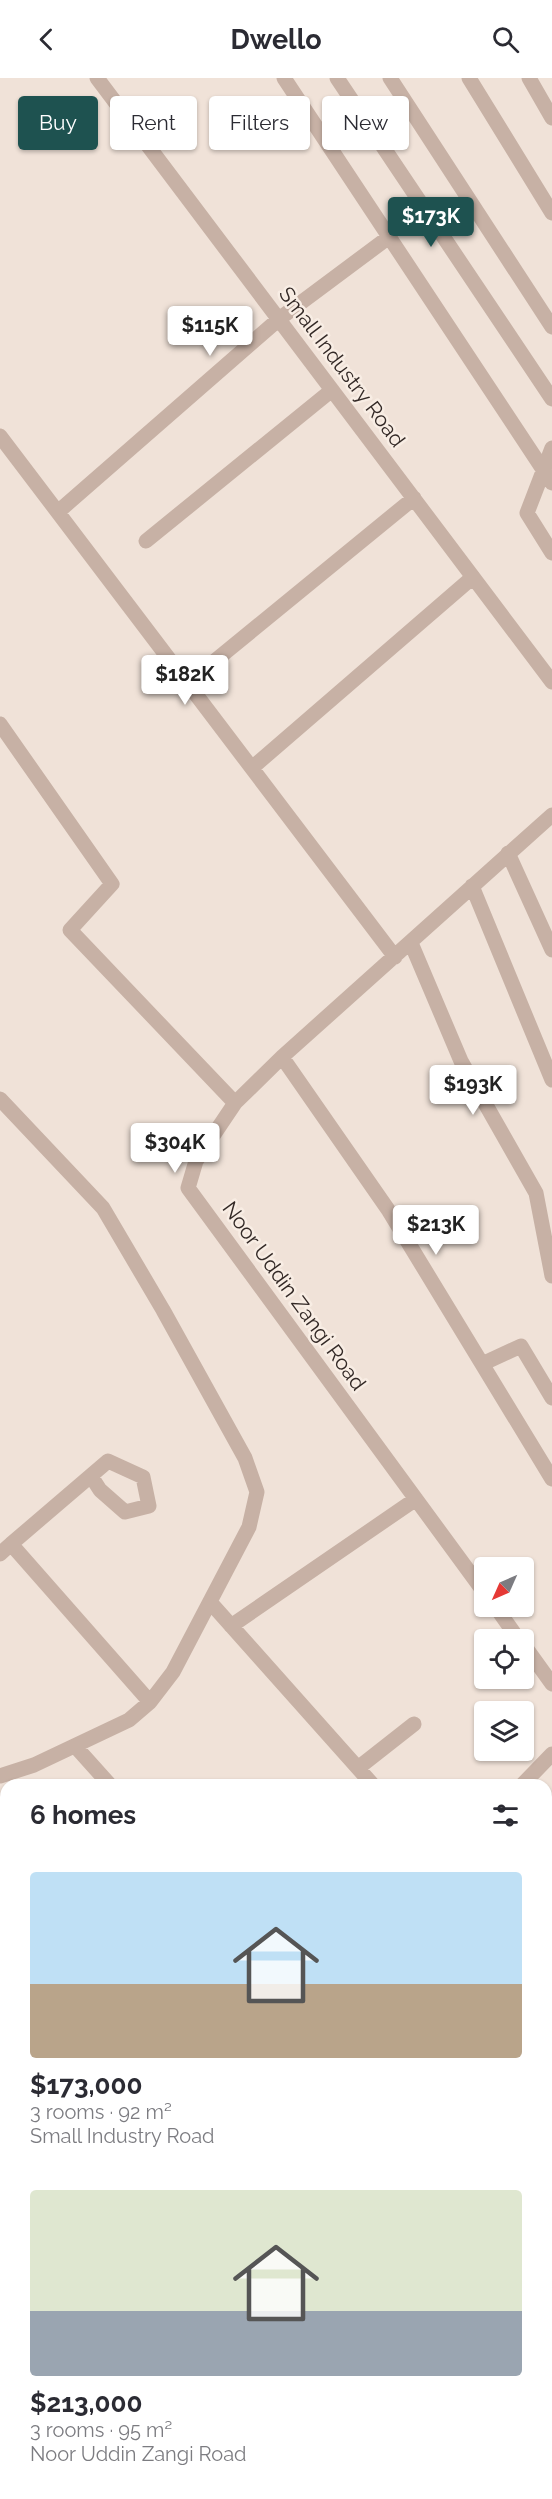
<!DOCTYPE html>
<meta charset="utf-8">
<style>
:root{--surface:#fff;--page:#f2f2f3;--text:#2b2b33;--muted:#7c7c81;--accent:#1e5250}
body{margin:0;font-family:Raleway,sans-serif;background:var(--page);color:var(--text);height:100vh;display:flex;flex-direction:column;font-size:22px;white-space:nowrap}
*{box-sizing:border-box;margin:0}
p{font-size:20px;color:var(--muted)}
.icon{flex:none;width:33px;height:33px;fill:none;stroke:currentColor;stroke-width:2;stroke-linecap:round;stroke-linejoin:round}
.map{position:relative;flex:1;overflow:hidden}
.details{position:absolute;left:0px;top:1701px;width:552px;height:720px;display:flex;flex-direction:column;background:var(--surface);border-radius:18px 18px 0 0;box-shadow:0 2px 4px #0004}
.details>*{flex:none}
.banner{position:absolute;left:18px;top:18px;width:516px;height:54px;display:flex;gap:12px}
.needle{width:39px;rotate:225deg}
.buttons{position:absolute;left:474px;top:1479px;display:grid;gap:12px}
.buttons a{display:grid;place-items:center;width:60px;height:60px;border-radius:6px;background:var(--surface);box-shadow:0 2px 4px #0004;font-size:30px}
.price{position:absolute;translate:-50% -51px;padding:0 14px;border-radius:6px;background:#fff;color:#222;font-size:20px;line-height:39px;filter:drop-shadow(0 2px 3px #0008)}
.price::after{content:'';position:absolute;left:50%;top:36px;width:18px;height:14px;margin-left:-9px;background:inherit;clip-path:polygon(0 0,100% 0,50% 100%)}
.price.on{background:var(--accent);color:#fff}
ul{padding:0;list-style:none}
li{display:grid;align-content:center;gap:12px;height:318px;padding:0 30px}
li span{display:grid;place-items:center;height:186px;border-radius:6px;color:#555}
li>.icon{margin-inline-start:auto}
span .icon{width:108px;height:108px;fill:#fffc;stroke-width:1}
li b{font-size:26px}
h2{display:flex;justify-content:space-between;align-items:center;height:72px;padding:0 30px;font-size:26px}
.tag{padding:0 21px;border-radius:6px;background:var(--surface);box-shadow:0 2px 4px #0004;font-size:21px;line-height:54px}
.tag.on{background:var(--accent);color:#fff}
header{display:flex;justify-content:space-between;align-items:center;height:78px;padding:0 30px;background:var(--surface);font-size:27px;font-weight:700}
.map>svg:first-child{display:block}
.lines{fill:none;stroke-linecap:round;stroke-linejoin:round}
.path{stroke:#b29b90;stroke-width:3;stroke-dasharray:3 3;stroke-linecap:butt}
.minor{stroke:#c7b1a5;stroke-width:15}
.labels{text-anchor:middle;stroke-width:5;stroke-linejoin:round;paint-order:stroke}
.street-label{font-size:21px;fill:#332926;stroke:#f8ede4}
</style>
<header><svg class="icon" aria-label="back" viewBox="0 0 24 24"><path d="M15 5l-7 7 7 7"/></svg>Dwello<svg class="icon" aria-label="search" viewBox="0 0 24 24"><circle cx="10" cy="10" r="6"/><path d="M15 15l6 6"/></svg></header>
<div class="map">
<svg width="552" height="2421" viewBox="0 0 552 2421">
<rect width="100%" height="100%" fill="#f0e2d8"/>
<g class="lines">
<path class="path" d="M 165,2415 L 173,2421"/>
<path class="minor" d="M 97,0 L 552,604
M 284,0 L 552,405
M 337,0 L 552,321
M 390,0 L 552,249
M 469,0 L 552,135
M 529,0 L 552,40
M 0,358 L 395,879
M 552,370 L 527,435 L 552,475
M 59,433 L 279,241 L 389,159
M 146,463 L 332,312
M 189,604 L 414,420
M 0,646 L 112,806 L 70,852 L 235,1025
M 253,689 L 473,499
M 508,775 L 552,872
M 472,808 L 552,1002
M 411,865 L 461,983 L 536,1115 L 552,1198
M 282,979 L 389,1133 L 552,1401
M 0,1021 L 103,1130 L 163,1232 L 245,1380 L 257,1414 L 249,1449 L 173,1594 L 150,1624 L 129,1642 L 34,1687 L 0,1698
M 482,1286 L 521,1268 L 552,1320
M 11,1466 L 108,1383 L 143,1399 L 149,1428 L 125,1434 L 100,1412 L 91,1398
M 0,1476 L 11,1466 L 150,1624
M 484,1514 L 188,1110 L 196,1083 L 235,1025 L 282,979 L 552,737
M 210,1524 L 373,1707
M 495,1528 L 519,1562
M 231,1548 L 416,1421
M 524,1567 L 552,1606
M 75,1668 L 110,1707
M 358,1690 L 414,1646
M 522,1707 L 552,1676
M 546,1779 L 552,1786
M 546,1859 L 552,1866
M 546,1951 L 552,1958
M 0,2017 L 6,2023
M 0,2086 L 6,2092
M 546,2106 L 552,2112
M 546,2182 L 552,2188
M 0,2208 L 6,2213
M 546,2298 L 552,2303
M 0,2300 L 6,2306
M 546,2345 L 552,2349
M 0,2404 L 6,2410
M 44,2421 L 49,2415"/>
</g>
<g class="labels">
<g class="street-label">
<text transform="translate(342 289) rotate(53)" y="7">Small Industry Road</text>
<text transform="translate(294 1218) rotate(54)" y="7">Noor Uddin Zangi Road</text>
</g>
</g>
</svg>
<div class="buttons">
<a><svg class="needle" viewBox="-14 -14 28 28"><path d="M0-13l5 13h-10z" fill="#e53935"/><path d="M0 13l5-13h-10z" fill="#7c7c81"/></svg></a>
<a><svg class="icon" aria-label="locate" viewBox="0 0 24 24"><circle cx="12" cy="12" r="6"/><path d="M12 2v4M12 18v4M2 12h4M18 12h4"/></svg></a>
<a><svg class="icon" aria-label="layers" viewBox="0 0 24 24"><path d="M12 4l9 5-9 5-9-5zM3 14l9 5 9-5"/></svg></a>
</div>
<b class="price on" style="left:431px;top:170px">$173K</b>
<b class="price" style="left:210px;top:279px">$115K</b>
<b class="price" style="left:185px;top:628px">$182K</b>
<b class="price" style="left:473px;top:1038px">$193K</b>
<b class="price" style="left:175px;top:1096px">$304K</b>
<b class="price" style="left:436px;top:1178px">$213K</b>
<div class="banner">
<a class="tag on">Buy</a>
<a class="tag">Rent</a>
<a class="tag">Filters</a>
<a class="tag">New</a>
</div>
<section class="details">
<h2>6 homes<svg class="icon" aria-label="filters" viewBox="0 0 24 24"><path d="M4 7h16M4 17h16"/><circle cx="9" cy="7" r="2"/><circle cx="15" cy="17" r="2"/></svg></h2>
<ul>
<li><span style="background:linear-gradient(#bfe0f5 60%,#b9a48a 0)"><svg class="icon" aria-label="home" viewBox="0 0 24 24"><path d="M3 11l9-7 9 7M6 9v11h12V9"/></svg></span><div><b>$173,000</b><p>3 rooms · 92 m²</p><p>Small Industry Road</p></div></li>
<li><span style="background:linear-gradient(#dfe7d0 65%,#9aa5b1 0)"><svg class="icon" aria-label="home" viewBox="0 0 24 24"><path d="M3 11l9-7 9 7M6 9v11h12V9"/></svg></span><div><b>$213,000</b><p>3 rooms · 95 m²</p><p>Noor Uddin Zangi Road</p></div></li>
</ul>
</section>
</div>
